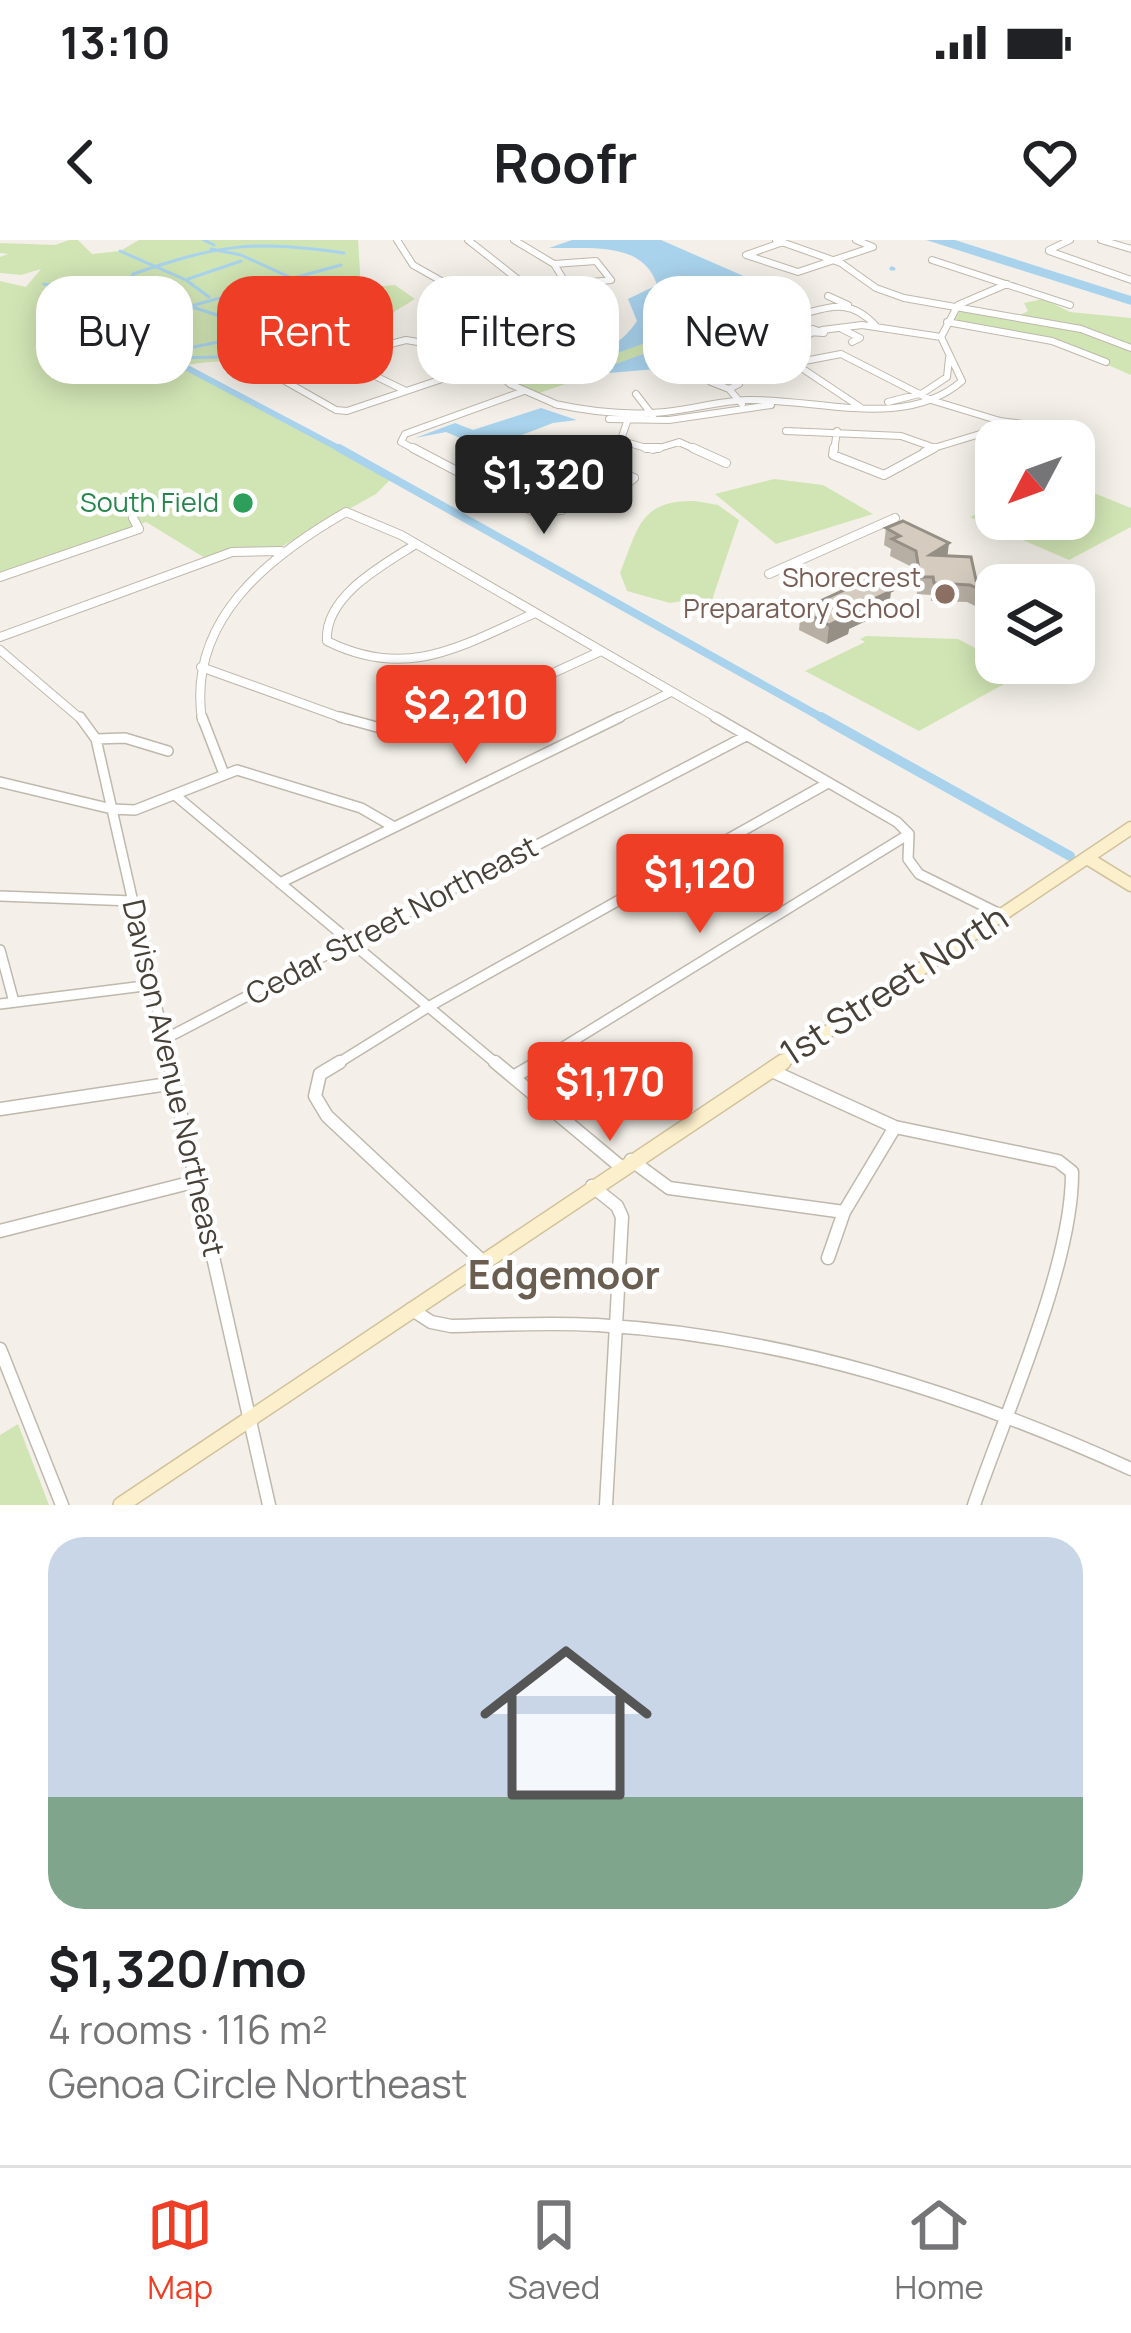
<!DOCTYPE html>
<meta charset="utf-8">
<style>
:root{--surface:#fff;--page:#f2f2f2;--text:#202124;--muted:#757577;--line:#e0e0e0;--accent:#ee3f26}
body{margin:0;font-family:Manrope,sans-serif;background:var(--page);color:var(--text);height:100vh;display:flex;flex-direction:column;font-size:45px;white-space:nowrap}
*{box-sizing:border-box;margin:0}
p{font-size:39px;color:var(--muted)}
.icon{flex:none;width:66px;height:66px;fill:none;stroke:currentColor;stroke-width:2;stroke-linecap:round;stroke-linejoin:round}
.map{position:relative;height:1265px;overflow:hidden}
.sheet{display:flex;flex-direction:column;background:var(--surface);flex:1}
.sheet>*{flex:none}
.guide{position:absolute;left:36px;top:36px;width:1059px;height:108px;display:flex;gap:24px}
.needle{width:78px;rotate:229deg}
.tools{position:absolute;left:975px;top:180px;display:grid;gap:24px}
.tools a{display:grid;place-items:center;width:120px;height:120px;border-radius:24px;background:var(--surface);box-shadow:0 6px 30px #0003;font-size:60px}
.price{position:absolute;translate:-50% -102px;padding:0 27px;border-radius:12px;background:var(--accent);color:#fff;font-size:39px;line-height:78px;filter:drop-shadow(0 3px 6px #0008)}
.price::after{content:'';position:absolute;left:50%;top:72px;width:36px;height:27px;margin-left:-18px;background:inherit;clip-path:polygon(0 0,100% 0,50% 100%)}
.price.selected{background:#222;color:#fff}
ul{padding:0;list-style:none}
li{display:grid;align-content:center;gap:24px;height:636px;padding:0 48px}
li+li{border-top:3px solid var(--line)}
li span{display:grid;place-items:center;height:372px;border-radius:36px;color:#555}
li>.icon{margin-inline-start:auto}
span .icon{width:216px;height:216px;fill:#fffc;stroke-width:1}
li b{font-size:51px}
.chip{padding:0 42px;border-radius:36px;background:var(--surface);box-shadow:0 6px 30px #0003;font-size:42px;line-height:108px}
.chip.selected{background:var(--accent);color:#fff}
.status{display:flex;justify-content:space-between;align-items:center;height:84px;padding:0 60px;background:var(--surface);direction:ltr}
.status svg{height:33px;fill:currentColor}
header{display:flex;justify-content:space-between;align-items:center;height:156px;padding:0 48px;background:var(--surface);font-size:54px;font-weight:700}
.menu{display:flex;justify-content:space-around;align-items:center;height:168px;border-top:3px solid var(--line);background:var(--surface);font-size:33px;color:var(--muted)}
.menu a{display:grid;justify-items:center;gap:6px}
.menu .selected{color:var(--accent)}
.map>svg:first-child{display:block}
.green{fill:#d1e5b4}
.water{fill:#a9d3ed}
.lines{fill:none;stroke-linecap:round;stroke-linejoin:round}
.stream{stroke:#a9d3ed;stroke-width:3}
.canal-far2{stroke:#a9d3ed;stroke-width:6}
.canal-far1{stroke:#a9d3ed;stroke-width:8}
.canal{stroke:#a9d3ed;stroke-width:10}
.street-far3-casing{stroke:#bfb8ac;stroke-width:8}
.street-far2-casing{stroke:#bfb8ac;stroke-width:10}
.street-far1-casing{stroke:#bfb8ac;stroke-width:12}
.street-casing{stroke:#bfb8ac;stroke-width:15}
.secondary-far1-casing{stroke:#d1c29b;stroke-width:15}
.secondary-casing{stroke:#d1c29b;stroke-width:18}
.street-far3{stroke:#fff;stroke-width:6}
.street-far2{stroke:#fff;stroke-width:8}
.street-far1{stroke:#fff;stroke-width:9}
.street{stroke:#fff;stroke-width:12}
.secondary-far1{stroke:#fcefcb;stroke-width:12}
.secondary{stroke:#fcefcb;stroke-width:15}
.wall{fill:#b7afa4}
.shaded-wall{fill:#958f86}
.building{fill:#d5ccbf;stroke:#958f86;stroke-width:3}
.leisure-dot{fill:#2e9e5b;stroke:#fff;stroke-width:4.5}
.education-dot{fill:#8d6e63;stroke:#fff;stroke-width:4.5}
.labels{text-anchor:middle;stroke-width:9;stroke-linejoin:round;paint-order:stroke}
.far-leisure-label{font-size:27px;fill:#27864d;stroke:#fff;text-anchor:end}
.far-education-label{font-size:27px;fill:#785e54;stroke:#fff;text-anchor:end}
.street-label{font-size:30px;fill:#474138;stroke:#fff}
.near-street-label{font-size:36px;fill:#474138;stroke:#fff}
.near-neighbourhood-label{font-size:39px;font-weight:bold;fill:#695e50;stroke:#fff}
</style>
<div class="status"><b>13:10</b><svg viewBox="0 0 49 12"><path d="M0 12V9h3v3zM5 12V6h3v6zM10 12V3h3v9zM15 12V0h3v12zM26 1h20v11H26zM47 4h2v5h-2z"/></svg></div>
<header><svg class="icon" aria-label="back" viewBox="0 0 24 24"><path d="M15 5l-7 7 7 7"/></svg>Roofr<svg class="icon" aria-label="heart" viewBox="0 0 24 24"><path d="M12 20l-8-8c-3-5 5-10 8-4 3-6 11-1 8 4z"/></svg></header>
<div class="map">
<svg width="1131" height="1265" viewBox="0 0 1131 1265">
<rect width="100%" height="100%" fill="#f4f0e9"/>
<path class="green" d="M 69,0 L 78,0 L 92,14 L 120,11 L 139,0 L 358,0 L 361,48 L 395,45 L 415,59 C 368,90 319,103 264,116 C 240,122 212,120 188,125 L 392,238 L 376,254 L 281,307 L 237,308 L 205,318 L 146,282 L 0,335 L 0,41 L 26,47 L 41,29 L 21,35 L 0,33 L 0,17 L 8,14 L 0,13 L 0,3 L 55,5 Z
M 1043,59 L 1070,72 L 1131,78 L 1131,135 L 1052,101 L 947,82 L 955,69 L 1016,77 L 1028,71 L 1024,63 Z
M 719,78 L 729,88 L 539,153 L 520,144 Z
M 774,239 L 823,245 L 873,274 L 776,304 L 715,254 Z
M 1074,245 L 1131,268 L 1131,287 L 1069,320 L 970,277 L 996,265 L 996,279 L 1074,279 Z
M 695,261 L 718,265 L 739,280 L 710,366 L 700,365 L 702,358 L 670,363 L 627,351 L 620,333 C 638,289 639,260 695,261 Z
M 866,396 L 958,399 L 996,419 L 996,423 L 1024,433 L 919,491 L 805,431 L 865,402 L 860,399 Z
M 18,1184 L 49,1265 L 0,1265 L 0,1195 Z"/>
<path class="water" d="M 572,0 L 661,0 L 755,41 L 795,50 L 620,112 L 523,140 L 507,127 L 509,118 C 550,98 598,139 637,81 L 628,59 L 657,45 C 643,0 588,9 549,8 Z
M 926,0 L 955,0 L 1131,56 L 1131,65 Z
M 736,88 L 760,98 L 762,112 L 704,125 L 585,135 L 702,93 Z
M 541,168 L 577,180 L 553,183 L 485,209 L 446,192 L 415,198 L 455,183 L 473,190 Z"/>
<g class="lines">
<path class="stream" d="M 204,0 L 214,5
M 211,9 L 241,15 L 298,41 L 378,59
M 120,11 L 186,40 L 209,57
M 891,28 L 893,28 L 894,29 L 891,29 Z
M 188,39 L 241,21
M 44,44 L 87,53 L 138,79
M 95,57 L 131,43 L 133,34 C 221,4 251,0 344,13
M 110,88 L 341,25
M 164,113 L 312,83 L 344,67 L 380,59
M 173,118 L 266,116 L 282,108 L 248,85 L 189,66"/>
<path class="canal-far2" d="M 72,67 L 344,211"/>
<path class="canal-far1" d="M 339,208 L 826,480"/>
<path class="canal" d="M 821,477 L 1070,616"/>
<g class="street-far3-casing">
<path id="street-far3" d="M 397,0 L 413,25 L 443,42 L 427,64 L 432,71 L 557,98 L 590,74 L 554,67
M 468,0 L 520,41 L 501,73 L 487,83
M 514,0 L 554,24 L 567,45 L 540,81 L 495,115 L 493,128 L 510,144 L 558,165
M 776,0 L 841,23 L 876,48 L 904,58 L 1081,89 L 1131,108
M 1101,0 L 1131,9
M 783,2 L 746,15 L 798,32 L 873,7 L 856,0
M 1049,10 L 1070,0
M 1049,11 L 1131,40
M 932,20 L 1070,65
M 554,24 L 596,21 L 611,40 L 567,45
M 828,56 L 848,65
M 947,82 L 1052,101 L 1106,122
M 764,86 L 789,80
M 813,89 L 824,93 L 807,92 Z
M 842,89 L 860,98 L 852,102
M 809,90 L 790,77 C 828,69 847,55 876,86
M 822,90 L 862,85 L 941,97
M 787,97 L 810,94
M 450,109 L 443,120 L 442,139 L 347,171 L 336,170 L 278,137 L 288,130 L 406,100 L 495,115
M 336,117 L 406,151
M 768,128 L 794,123
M 725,138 L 739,144 L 729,149 L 711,142 Z
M 729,149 L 742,164
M 636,154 L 653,176
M 888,162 L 923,153 L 947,137 L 949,118
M 555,164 C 592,172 628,176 665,172 C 693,169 720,161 747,160 C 817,158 904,191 962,141 L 941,97 L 958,65 L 1007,44
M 860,167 L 794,123 L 841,114 L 931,160 L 1000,181 L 1045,187
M 609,179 L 669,180 L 771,165
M 786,191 L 901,196 L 935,208
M 622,201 L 653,210 L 679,202 L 699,211
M 418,211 L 401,202 L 405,194 L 524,151
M 617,211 L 628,179
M 834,211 L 837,191
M 924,211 L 980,194 L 1000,181"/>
</g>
<g class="street-far2-casing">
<path id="street-far2" d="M 413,208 L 542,276 L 586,260
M 646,208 L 659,208
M 693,208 L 726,223
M 834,208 L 833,215 L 884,235 L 934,208
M 575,231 L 537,215 L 559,211 L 634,238 L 626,244 L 596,234 L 600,228
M 598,255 L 621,246
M 506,257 L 616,213 L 618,208
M 518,257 L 537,257 L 562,270
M 416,304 C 383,325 324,356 327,401 C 407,441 461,406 535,373
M 769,334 L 895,278
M 0,337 L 139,289 L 133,278
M 0,397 L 232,312 L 281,311
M 0,410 L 82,480
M 201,427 L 348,480
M 202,480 C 187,380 268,317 346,272 L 401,295 L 721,480
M 451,480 L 601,411
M 614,480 L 671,452"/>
</g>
<g class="street-far1-casing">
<path id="street-far1" d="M 80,477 L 96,499 L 170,825
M 202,477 L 224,534
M 340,477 L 406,495 L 457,477
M 715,477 L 897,582 L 909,594 L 908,619 L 919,634 L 1002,675
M 96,499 L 125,498 L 168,511
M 0,542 L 112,569 L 135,570 L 237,530 L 361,568 L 394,587
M 175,555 L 498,825
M 280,643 L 620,477
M 0,656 L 133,661
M 0,710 L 14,762
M 0,764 L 152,745
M 165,799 L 746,496
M 335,825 L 430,766 L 828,543
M 534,825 L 909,594"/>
</g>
<g class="street-casing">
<path id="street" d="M 169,822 L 269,1265
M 340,822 L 320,834 L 315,856 L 327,876 L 481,1020
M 495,822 L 621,927
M 772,831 L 895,887 L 1058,921 L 1072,932 C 1073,1024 1005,1174 974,1265
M 515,836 L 539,822
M 0,869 L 175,843
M 631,920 L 669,948 L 844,972
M 592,946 L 617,966 L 622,977 L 606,1265
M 0,991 L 197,941
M 828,1018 L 844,972 L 895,887
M 411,1069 L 431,1082 L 451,1086 C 500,1085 548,1082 597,1085 C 784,1096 962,1152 1131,1229
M 0,1109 L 62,1265"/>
</g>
<g class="secondary-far1-casing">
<path id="secondary-far1" d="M 1087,618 L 1131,645
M 778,825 L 1131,588"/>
</g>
<g class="secondary-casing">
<path id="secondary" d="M 121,1265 L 783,822"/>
</g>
<use href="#street-far3" class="street-far3"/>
<use href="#street-far2" class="street-far2"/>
<use href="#street-far1" class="street-far1"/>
<use href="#street" class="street"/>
<use href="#secondary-far1" class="secondary-far1"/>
<use href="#secondary" class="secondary"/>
</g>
<path class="wall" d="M 886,288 L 947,316 L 976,340 L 996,345 L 996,376 L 967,362 L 931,361 L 931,355 L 917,354 L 914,328 L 890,316 L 891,309 L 884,305 Z
M 801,370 L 889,370 L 849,389 L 848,394 L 827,404 L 799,390 Z"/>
<path class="shaded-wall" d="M 949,303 L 947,320 L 930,315 Z
M 891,351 L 889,370 L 849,389 L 848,394 L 827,404 L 829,385 L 846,372 Z"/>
<path class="building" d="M 903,281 L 949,303 L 930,315 L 971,317 L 976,340 L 992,333 L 1022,345 L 996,345 L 996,357 L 970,345 L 934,343 L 933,337 L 920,337 L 916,311 L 892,299 L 900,296 L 886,288 Z
M 868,339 L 891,351 L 846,372 L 851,374 L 829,385 L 801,370 Z"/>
<circle class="leisure-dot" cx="243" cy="263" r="12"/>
<circle class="education-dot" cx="945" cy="354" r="12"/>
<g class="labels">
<g class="far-leisure-label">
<text x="219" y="272">South Field</text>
</g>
<g class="far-education-label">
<text x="921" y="347">Shorecrest<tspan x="921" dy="31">Preparatory School</tspan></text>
</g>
<g class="street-label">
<text transform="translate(392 681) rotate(-28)" y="10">Cedar Street Northeast</text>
<text transform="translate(173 838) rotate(77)" y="10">Davison Avenue Northeast</text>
</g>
<g class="near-street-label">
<text transform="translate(894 745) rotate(-33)" y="13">1st Street North</text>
</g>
<g class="near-neighbourhood-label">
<text x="564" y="1049">Edgemoor</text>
</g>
</g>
</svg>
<div class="tools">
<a><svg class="needle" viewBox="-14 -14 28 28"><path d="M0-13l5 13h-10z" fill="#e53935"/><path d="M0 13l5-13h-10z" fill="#757577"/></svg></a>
<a><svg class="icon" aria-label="layers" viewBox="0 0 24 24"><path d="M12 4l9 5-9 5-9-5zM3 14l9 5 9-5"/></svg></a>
</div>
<b class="price selected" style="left:544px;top:297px">$1,320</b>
<b class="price" style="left:466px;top:527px">$2,210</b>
<b class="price" style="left:700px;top:696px">$1,120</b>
<b class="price" style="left:610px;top:904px">$1,170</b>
<div class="guide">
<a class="chip">Buy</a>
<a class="chip selected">Rent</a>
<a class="chip">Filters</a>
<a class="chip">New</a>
</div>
</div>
<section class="sheet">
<ul>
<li><span style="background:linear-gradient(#c9d6e8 70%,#7fa58c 0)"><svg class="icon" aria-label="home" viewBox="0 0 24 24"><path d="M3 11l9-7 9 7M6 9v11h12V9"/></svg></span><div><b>$1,320/mo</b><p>4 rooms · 116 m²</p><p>Genoa Circle Northeast</p></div></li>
</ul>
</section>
<nav class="menu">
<a class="selected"><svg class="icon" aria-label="map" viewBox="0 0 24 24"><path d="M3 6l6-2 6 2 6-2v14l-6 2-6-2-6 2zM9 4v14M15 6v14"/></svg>Map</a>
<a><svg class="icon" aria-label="saved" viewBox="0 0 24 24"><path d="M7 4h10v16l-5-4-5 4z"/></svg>Saved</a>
<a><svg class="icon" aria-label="home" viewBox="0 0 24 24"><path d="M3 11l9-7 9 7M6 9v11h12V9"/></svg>Home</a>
</nav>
